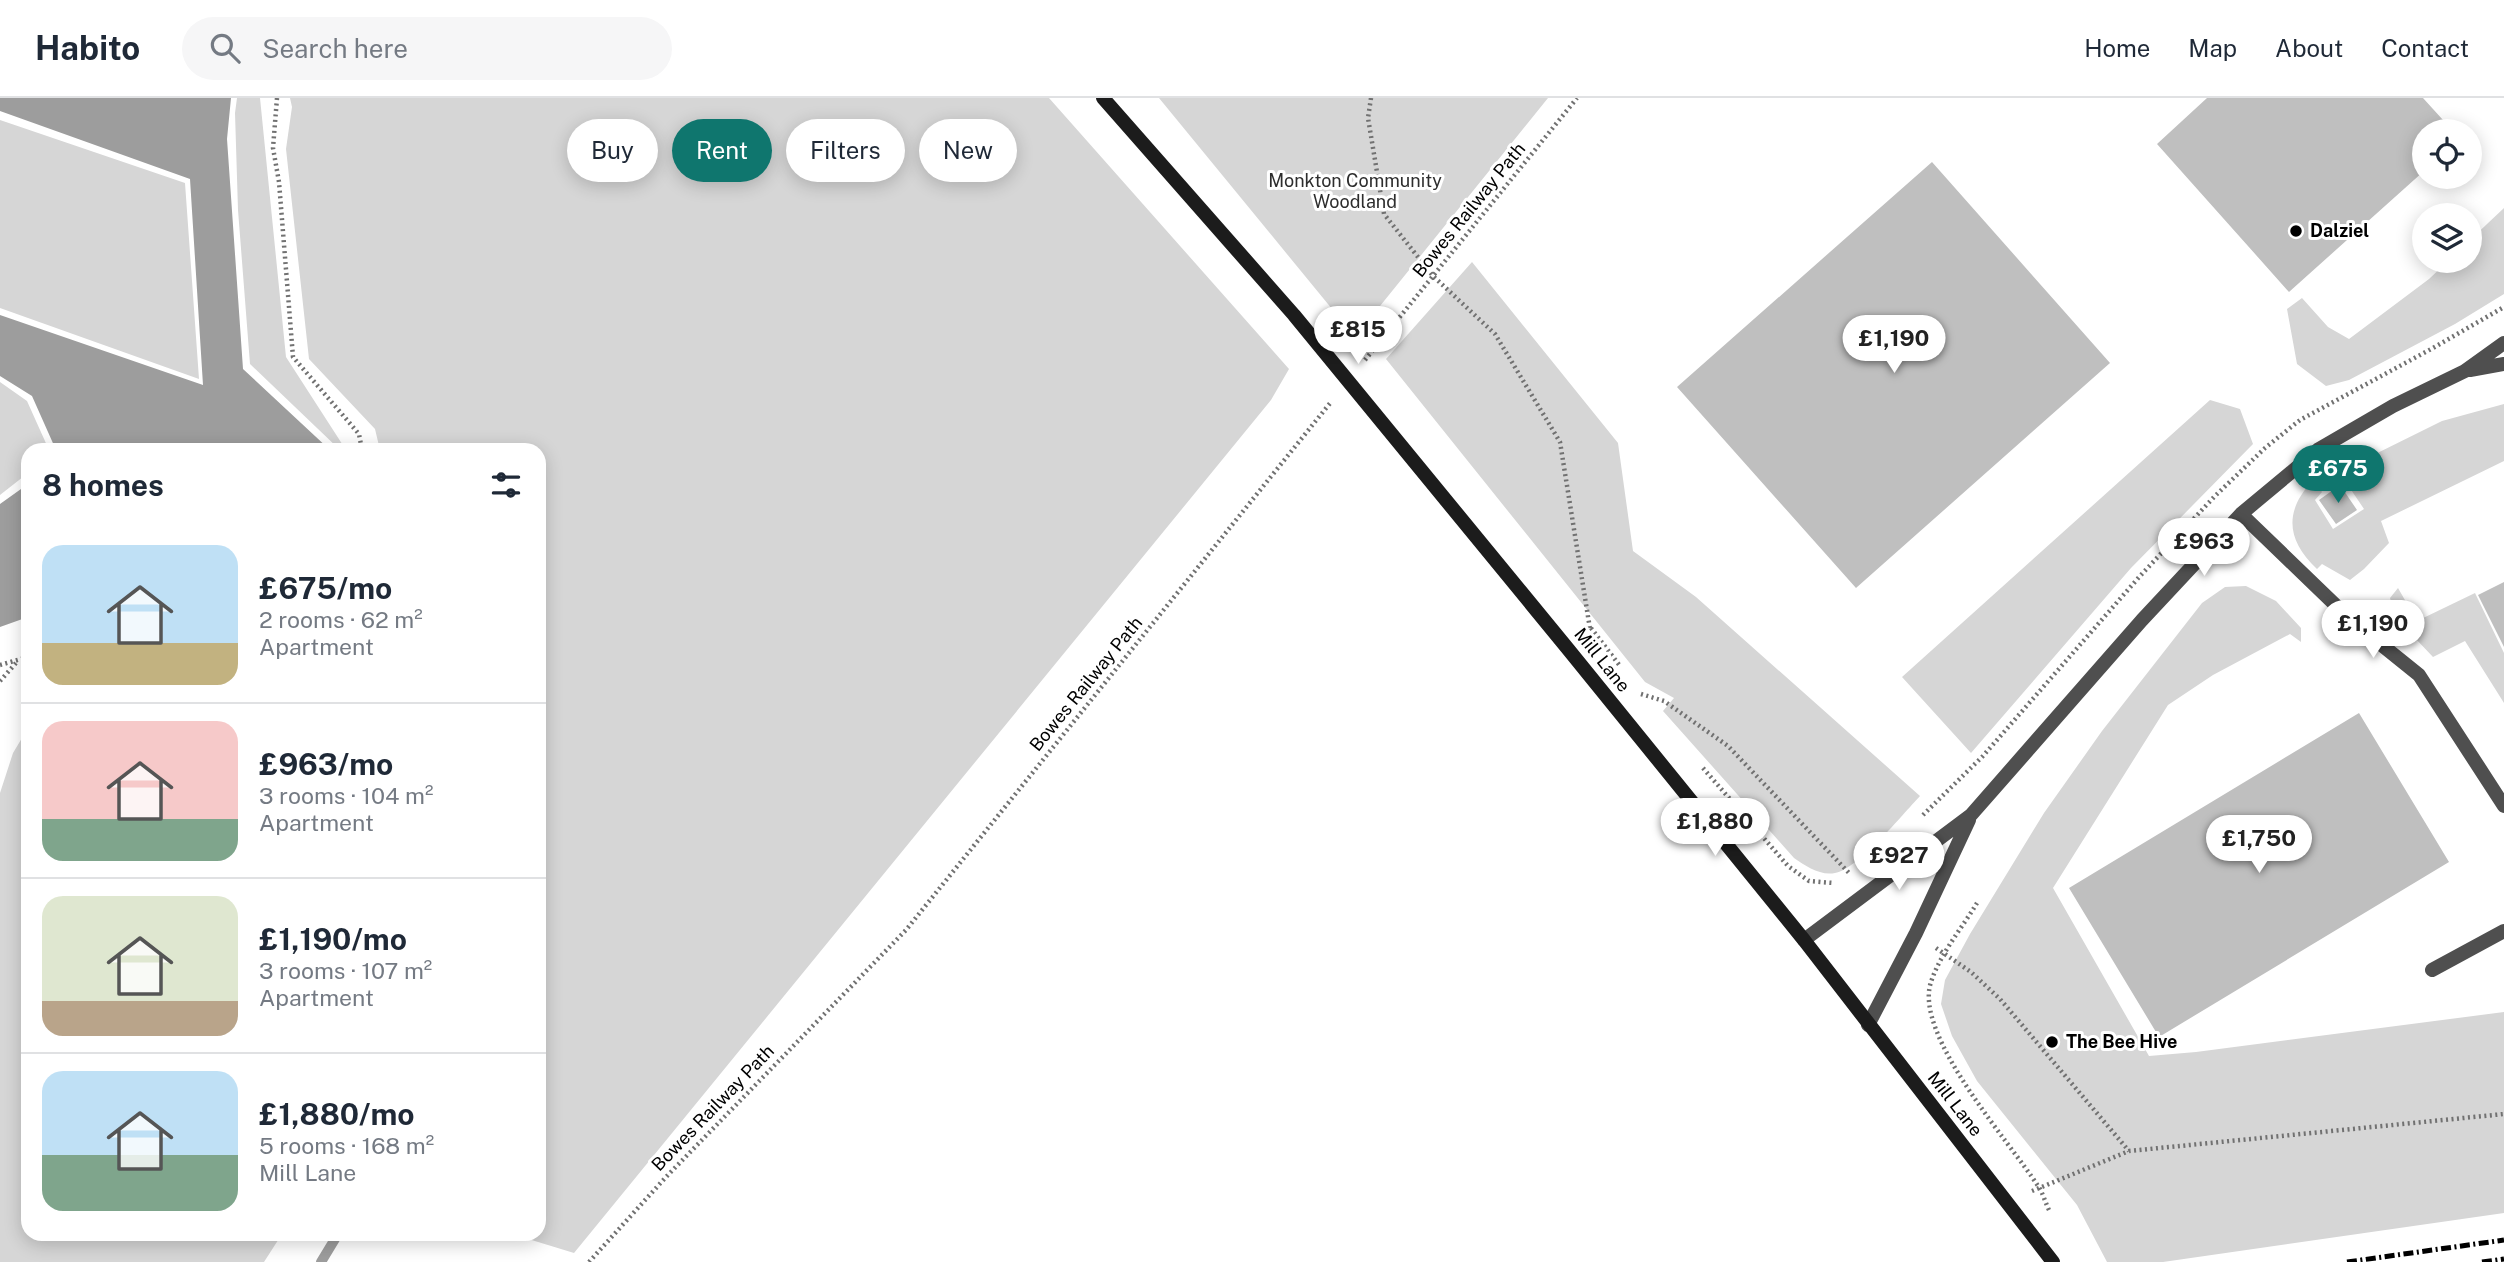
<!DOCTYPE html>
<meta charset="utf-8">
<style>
:root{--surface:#fff;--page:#f6f6f7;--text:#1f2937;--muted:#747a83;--line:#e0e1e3;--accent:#0f766e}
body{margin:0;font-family:"Public Sans",sans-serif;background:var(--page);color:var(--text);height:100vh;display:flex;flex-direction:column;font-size:26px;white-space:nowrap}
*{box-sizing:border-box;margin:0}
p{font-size:23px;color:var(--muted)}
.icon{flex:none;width:38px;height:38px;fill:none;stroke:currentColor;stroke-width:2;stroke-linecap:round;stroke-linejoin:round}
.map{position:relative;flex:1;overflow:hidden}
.drawer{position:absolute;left:21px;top:345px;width:525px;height:798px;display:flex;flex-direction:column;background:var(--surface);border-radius:21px;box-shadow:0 4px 18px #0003}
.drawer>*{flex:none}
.top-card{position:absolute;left:567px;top:21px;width:665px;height:63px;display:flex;gap:14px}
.tools{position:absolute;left:2412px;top:21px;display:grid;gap:14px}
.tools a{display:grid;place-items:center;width:70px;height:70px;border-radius:50%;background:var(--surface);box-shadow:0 4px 18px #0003;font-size:35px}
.price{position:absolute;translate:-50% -60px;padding:0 16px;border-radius:24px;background:#fff;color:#222;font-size:23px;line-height:46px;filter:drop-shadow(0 2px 4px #0008)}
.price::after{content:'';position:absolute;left:50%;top:42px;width:21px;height:16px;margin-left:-10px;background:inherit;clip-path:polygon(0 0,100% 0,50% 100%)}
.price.active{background:var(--accent);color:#fff}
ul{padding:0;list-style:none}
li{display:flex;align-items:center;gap:21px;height:175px;padding:0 21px}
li+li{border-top:2px solid var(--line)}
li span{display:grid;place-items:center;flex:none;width:196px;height:140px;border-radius:21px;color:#555}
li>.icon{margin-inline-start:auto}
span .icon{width:84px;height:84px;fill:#fffc;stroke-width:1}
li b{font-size:30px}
h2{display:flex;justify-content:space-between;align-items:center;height:84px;padding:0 21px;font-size:30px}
.pill{padding:0 24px;border-radius:32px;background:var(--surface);box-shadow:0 4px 18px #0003;font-size:24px;line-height:63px}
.pill.active{background:var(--accent);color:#fff}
header{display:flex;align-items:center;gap:42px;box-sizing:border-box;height:98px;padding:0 35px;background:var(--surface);border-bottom:2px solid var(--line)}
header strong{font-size:33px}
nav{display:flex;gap:38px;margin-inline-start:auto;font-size:24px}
.search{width:490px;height:63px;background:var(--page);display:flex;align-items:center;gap:18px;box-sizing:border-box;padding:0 24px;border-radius:38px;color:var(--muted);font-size:26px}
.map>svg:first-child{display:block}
.green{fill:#d6d6d6}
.water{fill:#9d9d9d}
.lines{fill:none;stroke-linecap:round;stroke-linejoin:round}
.stream{stroke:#9d9d9d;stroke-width:10}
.building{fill:#bfbfbf}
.path{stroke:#717171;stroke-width:4.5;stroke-dasharray:2 3.5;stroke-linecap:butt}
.service{stroke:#4f4f4f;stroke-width:14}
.minor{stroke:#4f4f4f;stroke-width:14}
.secondary{stroke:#1c1c1c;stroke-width:14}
.rail{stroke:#000;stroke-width:5;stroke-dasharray:10 3.5 2 3.5;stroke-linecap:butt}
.poi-dot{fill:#000;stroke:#fff;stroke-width:2.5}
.labels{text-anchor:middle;stroke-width:6;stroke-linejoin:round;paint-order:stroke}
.park-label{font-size:18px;fill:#2d2d2d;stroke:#fff}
.street-label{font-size:18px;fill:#000;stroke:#fff}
.poi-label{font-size:18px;font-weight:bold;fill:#000;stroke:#fff;text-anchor:start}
</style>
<header>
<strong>Habito</strong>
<div class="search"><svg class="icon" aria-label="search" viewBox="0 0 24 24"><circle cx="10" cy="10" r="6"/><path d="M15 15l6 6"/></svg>Search here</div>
<nav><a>Home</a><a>Map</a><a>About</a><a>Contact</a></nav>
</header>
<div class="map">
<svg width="2504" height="1164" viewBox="0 0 2504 1164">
<rect width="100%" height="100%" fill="#fff"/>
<path class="green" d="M 237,0 L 260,0 L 286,259 L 346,352 L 340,352 L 250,266 L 238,112 L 235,15 Z
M 290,0 L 1049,0 L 1289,271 L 1271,302 L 574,1155 L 512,1136 L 539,1136 L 539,352 L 380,352 L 375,331 L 309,261 L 286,51 L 292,9 Z
M 1159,0 L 1548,0 L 1355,239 Z
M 0,22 L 185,85 L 199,281 L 0,210 Z
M 2504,110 L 2504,196 L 2455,226 L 2349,282 L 2326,288 L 2297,266 L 2287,211 L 2302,200 L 2328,229 L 2349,241 L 2429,181 L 2448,163 L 2469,163 L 2469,143 Z
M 1472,164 L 1618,345 L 1633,453 L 1696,499 L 1920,698 C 1902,717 1858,771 1835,775 C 1820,778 1806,768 1794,760 L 1663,613 L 1674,600 L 1645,584 L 1386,261 Z
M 0,284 L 27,303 L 49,352 L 28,352 L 28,375 L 0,397 Z
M 2210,302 L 2240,311 L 2253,346 L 2131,470 L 1971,655 L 1902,579 Z
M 2504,306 L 2504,363 L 2381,423 L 2389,445 L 2364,471 L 2350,482 L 2322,466 L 2317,471 C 2286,442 2284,413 2313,382 L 2322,394 L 2315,402 L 2333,431 L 2364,411 L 2339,374 L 2442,323 Z
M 2246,488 L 2276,503 L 2301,530 L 2301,544 L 2290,536 L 2213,577 L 2168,607 L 2053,790 L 2149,958 L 2196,954 L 2504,914 L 2504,1115 L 2163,1164 L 2107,1164 L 2077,1107 L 1977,983 L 1952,938 L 1941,906 L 1945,882 L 1970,836 L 2044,715 L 2102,633 L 2202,505 L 2225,489 Z
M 2398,490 L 2417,523 L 2475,495 L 2504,555 L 2504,605 L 2465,543 L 2433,559 L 2396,520 L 2390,500 Z
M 28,630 L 28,1136 L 282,1136 L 264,1164 L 0,1164 L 0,695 L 13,655 Z"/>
<path class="water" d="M 0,0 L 231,0 L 227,41 L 243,271 L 330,352 L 56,352 L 32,298 L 0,278 L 0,217 L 203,287 L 190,81 L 0,13 Z
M 28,386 L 28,519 L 0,529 L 0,406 Z"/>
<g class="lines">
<path class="stream" d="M 321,1164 L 338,1136"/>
</g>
<path class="building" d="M 2207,0 L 2423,0 L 2453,33 L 2424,33 L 2424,73 L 2289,194 L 2157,46 Z
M 1932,64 L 2110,265 L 1856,490 L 1677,289 Z
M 2340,387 L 2357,412 L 2336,426 L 2319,402 Z
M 2504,484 L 2504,549 L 2478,497 Z
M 2359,615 L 2449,764 L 2159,939 L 2069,790 Z"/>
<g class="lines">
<path class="path" d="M 277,0 L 273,50 L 279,84 L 293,259 L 359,336 L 362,352
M 1371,0 L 1368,20 L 1384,116 L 1433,178 L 1495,236 L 1560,344 L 1590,531
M 1365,262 L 1577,0
M 1591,530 L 1620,568
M 0,567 L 28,559
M 0,583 L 16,565
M 1641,596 L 1664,603 L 1728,648 L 1850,776
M 1703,670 L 1788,768 L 1809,783 L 1833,785
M 1923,717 L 1983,658 L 2140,478 L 2214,399 L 2265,350 L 2300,322 L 2433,250 L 2504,209
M 1977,805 C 1962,830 1940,856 1931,884 C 1913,937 2010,1044 2038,1088 C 2043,1095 2045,1104 2049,1112
M 1936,850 L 1971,874 L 2000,901 L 2129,1053
M 2032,1093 L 2129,1053 L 2504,1016
M 589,1164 L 666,1079 L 906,832 L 1331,304"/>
<path class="service" d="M 2432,872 L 2504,833"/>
<path class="minor" d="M 2470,272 L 2504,266
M 2241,416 L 2352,523 L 2419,577 L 2504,708
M 1804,842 L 1971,717 L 2142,522 L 2241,416 L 2319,351 L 2393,308 L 2465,273 L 2504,245
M 1868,927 L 1916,835 L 1969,722"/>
<path class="secondary" d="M 1103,0 L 1294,217 L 1568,551 L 1804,842 L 2053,1164"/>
<path class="rail" d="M 2347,1164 L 2504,1142
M 2482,1164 L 2504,1161"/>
</g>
<g class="poi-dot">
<circle cx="2296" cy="133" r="7"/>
<circle cx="2052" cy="944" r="7"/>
</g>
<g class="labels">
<g class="park-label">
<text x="1355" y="89">Monkton Community<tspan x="1355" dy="21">Woodland</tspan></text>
</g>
<g class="street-label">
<text transform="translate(1469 112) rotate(-51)" y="6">Bowes Railway Path</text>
<text transform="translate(1602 562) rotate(51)" y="6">Mill Lane</text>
<text transform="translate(1086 586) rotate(-51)" y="6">Bowes Railway Path</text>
<text transform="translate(1955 1006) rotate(52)" y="6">Mill Lane</text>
<text transform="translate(713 1010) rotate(-46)" y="6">Bowes Railway Path</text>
</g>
<g class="poi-label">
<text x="2310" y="139">Dalziel</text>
<text x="2066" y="950">The Bee Hive</text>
</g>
</g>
</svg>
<div class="tools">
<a><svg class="icon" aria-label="locate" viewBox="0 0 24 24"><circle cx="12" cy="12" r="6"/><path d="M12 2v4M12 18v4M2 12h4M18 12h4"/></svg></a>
<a><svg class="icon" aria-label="layers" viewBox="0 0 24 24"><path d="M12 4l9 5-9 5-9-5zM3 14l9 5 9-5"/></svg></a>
</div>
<b class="price" style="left:1358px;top:268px">£815</b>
<b class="price" style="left:1894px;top:277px">£1,190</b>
<b class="price active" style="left:2338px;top:407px">£675</b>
<b class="price" style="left:2204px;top:480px">£963</b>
<b class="price" style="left:2373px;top:562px">£1,190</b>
<b class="price" style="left:1715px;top:760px">£1,880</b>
<b class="price" style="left:2259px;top:777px">£1,750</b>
<b class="price" style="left:1899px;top:794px">£927</b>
<div class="top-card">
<a class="pill">Buy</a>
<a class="pill active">Rent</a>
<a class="pill">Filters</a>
<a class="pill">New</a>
</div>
<section class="drawer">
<h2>8 homes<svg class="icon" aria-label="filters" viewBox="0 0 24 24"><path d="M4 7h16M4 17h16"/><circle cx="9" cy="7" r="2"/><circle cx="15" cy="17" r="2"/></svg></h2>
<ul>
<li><span style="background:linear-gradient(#bfe0f5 70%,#c2b280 0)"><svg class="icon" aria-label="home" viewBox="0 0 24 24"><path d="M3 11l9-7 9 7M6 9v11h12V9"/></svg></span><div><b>£675/mo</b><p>2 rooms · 62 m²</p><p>Apartment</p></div></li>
<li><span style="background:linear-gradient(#f6c9c9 70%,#7fa58c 0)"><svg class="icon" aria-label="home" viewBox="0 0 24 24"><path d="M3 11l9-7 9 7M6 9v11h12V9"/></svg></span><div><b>£963/mo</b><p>3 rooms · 104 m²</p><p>Apartment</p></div></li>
<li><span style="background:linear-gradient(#dfe7d0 75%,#b9a48a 0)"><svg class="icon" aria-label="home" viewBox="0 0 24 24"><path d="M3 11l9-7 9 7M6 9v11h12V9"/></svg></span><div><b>£1,190/mo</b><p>3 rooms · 107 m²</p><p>Apartment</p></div></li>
<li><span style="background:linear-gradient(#bfe0f5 60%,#7fa58c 0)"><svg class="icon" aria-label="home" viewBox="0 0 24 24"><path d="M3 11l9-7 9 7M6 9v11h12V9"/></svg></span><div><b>£1,880/mo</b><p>5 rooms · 168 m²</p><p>Mill Lane</p></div></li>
</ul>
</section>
</div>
